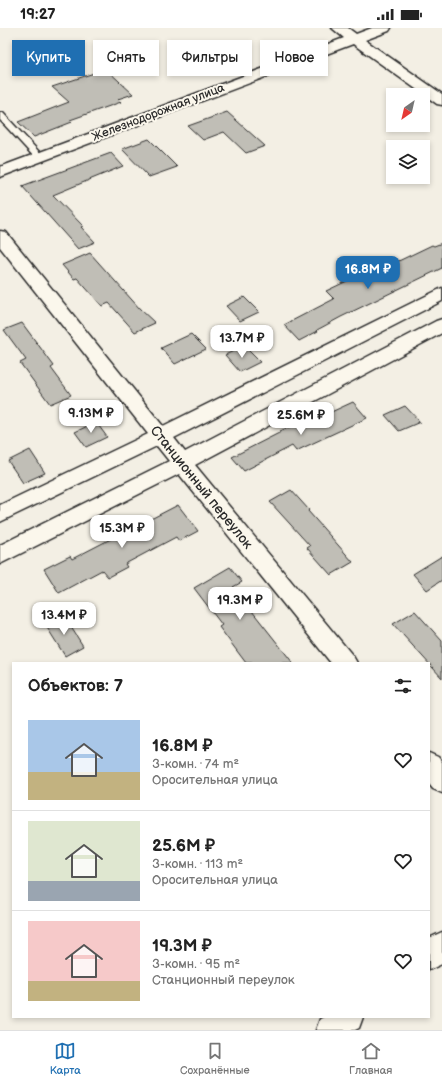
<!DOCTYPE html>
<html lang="ru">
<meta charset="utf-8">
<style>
:root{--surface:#fff;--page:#f2f2f2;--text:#222;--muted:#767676;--line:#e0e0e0;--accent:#1f6fb2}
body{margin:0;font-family:"Balsamiq Sans",sans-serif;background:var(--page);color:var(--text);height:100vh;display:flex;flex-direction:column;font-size:15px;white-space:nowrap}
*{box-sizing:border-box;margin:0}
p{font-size:13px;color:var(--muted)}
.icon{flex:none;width:22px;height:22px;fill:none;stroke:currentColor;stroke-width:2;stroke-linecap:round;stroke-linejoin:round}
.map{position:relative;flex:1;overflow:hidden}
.side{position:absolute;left:12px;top:634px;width:418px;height:356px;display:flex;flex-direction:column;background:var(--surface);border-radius:0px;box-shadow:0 2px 6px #0003}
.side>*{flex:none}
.top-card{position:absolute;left:12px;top:12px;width:418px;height:36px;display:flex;gap:8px}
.needle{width:26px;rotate:214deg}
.buttons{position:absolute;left:386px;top:60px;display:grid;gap:8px}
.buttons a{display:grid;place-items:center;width:44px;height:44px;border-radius:0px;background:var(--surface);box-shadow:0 2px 6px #0003;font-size:20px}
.price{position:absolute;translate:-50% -34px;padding:0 9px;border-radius:8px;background:#fff;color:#222;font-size:13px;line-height:26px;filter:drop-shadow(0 1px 2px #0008)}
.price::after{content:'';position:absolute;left:50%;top:24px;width:12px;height:9px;margin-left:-6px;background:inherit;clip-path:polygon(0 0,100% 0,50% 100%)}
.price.selected{background:var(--accent);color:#fff}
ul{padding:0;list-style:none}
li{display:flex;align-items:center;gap:12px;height:100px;padding:0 16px}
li+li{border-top:1px solid var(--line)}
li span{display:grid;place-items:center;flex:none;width:112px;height:80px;border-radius:0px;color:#555}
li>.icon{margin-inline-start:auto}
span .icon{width:48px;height:48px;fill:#fffc;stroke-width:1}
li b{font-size:17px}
h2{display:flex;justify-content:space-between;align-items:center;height:48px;padding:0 16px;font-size:17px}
.pill{padding:0 14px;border-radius:0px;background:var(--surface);box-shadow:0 2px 6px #0003;font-size:14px;line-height:36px}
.pill.selected{background:var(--accent);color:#fff}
.status{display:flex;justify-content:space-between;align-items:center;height:28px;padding:0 20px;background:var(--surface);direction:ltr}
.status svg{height:11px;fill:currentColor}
.tabs{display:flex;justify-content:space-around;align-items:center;height:56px;border-top:1px solid var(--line);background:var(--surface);font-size:11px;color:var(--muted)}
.tabs a{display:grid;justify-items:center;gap:2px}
.tabs .selected{color:var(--accent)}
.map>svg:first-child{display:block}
.building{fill:#c0beb6;stroke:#2b2b2b}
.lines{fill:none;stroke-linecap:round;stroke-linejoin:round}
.service-casing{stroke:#2b2b2b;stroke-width:3}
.minor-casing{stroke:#2b2b2b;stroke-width:3}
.secondary-casing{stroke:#2b2b2b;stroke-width:3}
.service{fill:#fbf7ec;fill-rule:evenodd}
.minor{fill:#fbf7ec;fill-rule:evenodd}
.secondary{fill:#fbf7ec;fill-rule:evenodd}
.labels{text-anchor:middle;stroke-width:4;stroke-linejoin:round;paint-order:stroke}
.far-street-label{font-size:12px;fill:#2b2b2b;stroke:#fbf7ec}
.street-label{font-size:14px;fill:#2b2b2b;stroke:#fbf7ec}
</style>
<div class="status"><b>19:27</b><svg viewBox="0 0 49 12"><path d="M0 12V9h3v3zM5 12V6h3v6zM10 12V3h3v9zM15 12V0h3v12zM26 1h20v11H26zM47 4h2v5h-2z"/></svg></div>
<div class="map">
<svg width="442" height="1002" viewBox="0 0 442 1002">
<rect width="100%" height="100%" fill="#f3efe4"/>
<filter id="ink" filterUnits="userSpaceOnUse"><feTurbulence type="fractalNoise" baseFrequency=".025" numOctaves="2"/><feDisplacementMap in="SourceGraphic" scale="8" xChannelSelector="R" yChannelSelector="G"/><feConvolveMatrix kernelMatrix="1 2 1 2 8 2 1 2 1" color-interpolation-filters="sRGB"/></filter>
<g filter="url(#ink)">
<path class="building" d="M 106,41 L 133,66 L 118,71 L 121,74 L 70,92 L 72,94 L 34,109 L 18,94 L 69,74 L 52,59 Z
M 227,84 L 265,118 L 246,125 L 224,104 L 203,112 L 188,98 Z
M 149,111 L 177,139 L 149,149 L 122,121 Z
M 111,125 L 123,138 L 53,167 L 83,198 L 81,199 L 95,214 L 78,221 L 22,158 Z
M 442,215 L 442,240 L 341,289 L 317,302 L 318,303 L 299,313 L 284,297 L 334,271 L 326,263 L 381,237 L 384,240 L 432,217 L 434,218 Z
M 90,225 L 140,281 L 155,295 L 135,304 L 109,275 L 102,278 L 77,250 L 74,251 L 62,237 Z
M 244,269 L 259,284 L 240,293 L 226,278 Z
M 22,295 L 54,338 L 51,340 L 71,367 L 50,376 L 20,335 L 26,332 L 4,302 Z
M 191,306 L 206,321 L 175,336 L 161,320 Z
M 244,318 L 260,334 L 240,344 L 225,327 Z
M 353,374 L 367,390 L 296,423 L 292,418 L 244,443 L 232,429 L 281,404 L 280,403 L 303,393 L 305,396 Z
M 405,378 L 420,394 L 399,403 L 385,387 Z
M 96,394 L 107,409 L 86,419 L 75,404 Z
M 30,422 L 45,445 L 23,455 L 8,433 Z
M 291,462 L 309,482 L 308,483 L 353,534 L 331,547 L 307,520 L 310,518 L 270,474 Z
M 178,477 L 198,503 L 179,513 L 176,509 L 125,536 L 127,539 L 108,549 L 102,542 L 59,565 L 44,541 L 70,528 L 72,531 L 128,502 L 126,499 L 145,490 L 147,493 Z
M 442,528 L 442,552 L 427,562 L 413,546 Z
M 230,539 L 242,554 L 233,559 L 293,635 L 246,635 L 219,599 L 222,597 L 194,560 Z
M 415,583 L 442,613 L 442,650 L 393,596 Z
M 64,588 L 83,618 L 65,628 L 46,598 Z"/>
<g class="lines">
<g class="service-casing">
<path id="service" d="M 0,85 L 3,85 L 42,127 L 42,131 L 36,131 L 0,92 Z"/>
</g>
<g class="minor-casing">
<path id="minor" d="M 332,0 L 348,0 L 356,6 L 372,0 L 391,0 L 389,3 L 365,12 L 442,66 L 442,77 L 437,76 L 353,16 L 0,149 L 0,139 L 344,10 Z
M 0,203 L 6,204 L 163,398 L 442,260 L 442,273 L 174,410 L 185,424 L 436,293 L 442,291 L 442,305 L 195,437 L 353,628 L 357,635 L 331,635 L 179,446 L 0,536 L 0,517 L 169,433 L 157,418 L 0,494 L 0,477 L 148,406 L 0,219 Z
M 429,725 L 438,729 L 442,734 L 442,765 L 433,761 L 429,756 Z"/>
</g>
<g class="secondary-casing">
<path id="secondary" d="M 442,904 L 442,936 L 429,942 L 429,910 Z
M 324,989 L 363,989 L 359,1000 L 355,1002 L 316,1002 L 320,991 Z"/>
</g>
<use href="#service" class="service"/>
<use href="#minor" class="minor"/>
<use href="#secondary" class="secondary"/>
</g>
</g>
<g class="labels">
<g class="far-street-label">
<text transform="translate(158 84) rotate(-21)" y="4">Железнодорожная улица</text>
</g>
<g class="street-label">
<text transform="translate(202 459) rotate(51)" y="5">Станционный переулок</text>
</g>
</g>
</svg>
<div class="buttons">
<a><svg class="needle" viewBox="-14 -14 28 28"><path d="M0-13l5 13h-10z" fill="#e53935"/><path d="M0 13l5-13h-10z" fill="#767676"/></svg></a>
<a><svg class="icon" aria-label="layers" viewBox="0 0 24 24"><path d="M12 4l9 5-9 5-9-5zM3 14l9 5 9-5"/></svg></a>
</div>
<b class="price selected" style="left:368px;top:262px">16.8M ₽</b>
<b class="price" style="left:242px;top:331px">13.7M ₽</b>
<b class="price" style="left:91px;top:406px">9.13M ₽</b>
<b class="price" style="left:301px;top:408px">25.6M ₽</b>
<b class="price" style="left:122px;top:521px">15.3M ₽</b>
<b class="price" style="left:240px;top:593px">19.3M ₽</b>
<b class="price" style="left:64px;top:608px">13.4M ₽</b>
<div class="top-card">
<a class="pill selected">Купить</a>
<a class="pill">Снять</a>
<a class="pill">Фильтры</a>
<a class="pill">Новое</a>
</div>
<section class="side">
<h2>Объектов: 7<svg class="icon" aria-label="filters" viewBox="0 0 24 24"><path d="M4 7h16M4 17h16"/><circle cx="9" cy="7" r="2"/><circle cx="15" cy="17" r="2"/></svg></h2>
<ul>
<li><span style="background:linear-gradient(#a9c7e8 65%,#c2b280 0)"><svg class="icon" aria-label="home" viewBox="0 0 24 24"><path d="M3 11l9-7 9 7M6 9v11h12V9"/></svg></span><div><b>16.8M ₽</b><p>3-комн. · 74 m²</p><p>Оросительная улица</p></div><svg class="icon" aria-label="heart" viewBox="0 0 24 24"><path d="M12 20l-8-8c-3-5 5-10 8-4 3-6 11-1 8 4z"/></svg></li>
<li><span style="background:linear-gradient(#dfe7d0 75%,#9aa5b1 0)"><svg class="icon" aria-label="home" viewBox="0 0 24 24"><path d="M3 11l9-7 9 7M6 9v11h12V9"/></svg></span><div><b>25.6M ₽</b><p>3-комн. · 113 m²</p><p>Оросительная улица</p></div><svg class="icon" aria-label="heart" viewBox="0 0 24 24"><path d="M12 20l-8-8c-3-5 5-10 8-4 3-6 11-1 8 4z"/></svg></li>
<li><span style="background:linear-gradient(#f6c9c9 75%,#c2b280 0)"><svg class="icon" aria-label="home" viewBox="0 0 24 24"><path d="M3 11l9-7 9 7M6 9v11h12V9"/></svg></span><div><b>19.3M ₽</b><p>3-комн. · 95 m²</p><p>Станционный переулок</p></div><svg class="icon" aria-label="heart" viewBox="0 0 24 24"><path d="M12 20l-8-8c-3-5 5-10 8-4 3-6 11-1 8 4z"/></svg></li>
</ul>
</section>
</div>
<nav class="tabs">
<a class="selected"><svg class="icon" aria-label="map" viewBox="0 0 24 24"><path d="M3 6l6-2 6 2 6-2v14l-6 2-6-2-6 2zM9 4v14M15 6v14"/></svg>Карта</a>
<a><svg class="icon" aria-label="saved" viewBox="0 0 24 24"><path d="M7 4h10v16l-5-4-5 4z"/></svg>Сохранённые</a>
<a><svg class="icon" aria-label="home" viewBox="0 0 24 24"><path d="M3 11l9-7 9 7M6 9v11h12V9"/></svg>Главная</a>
</nav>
